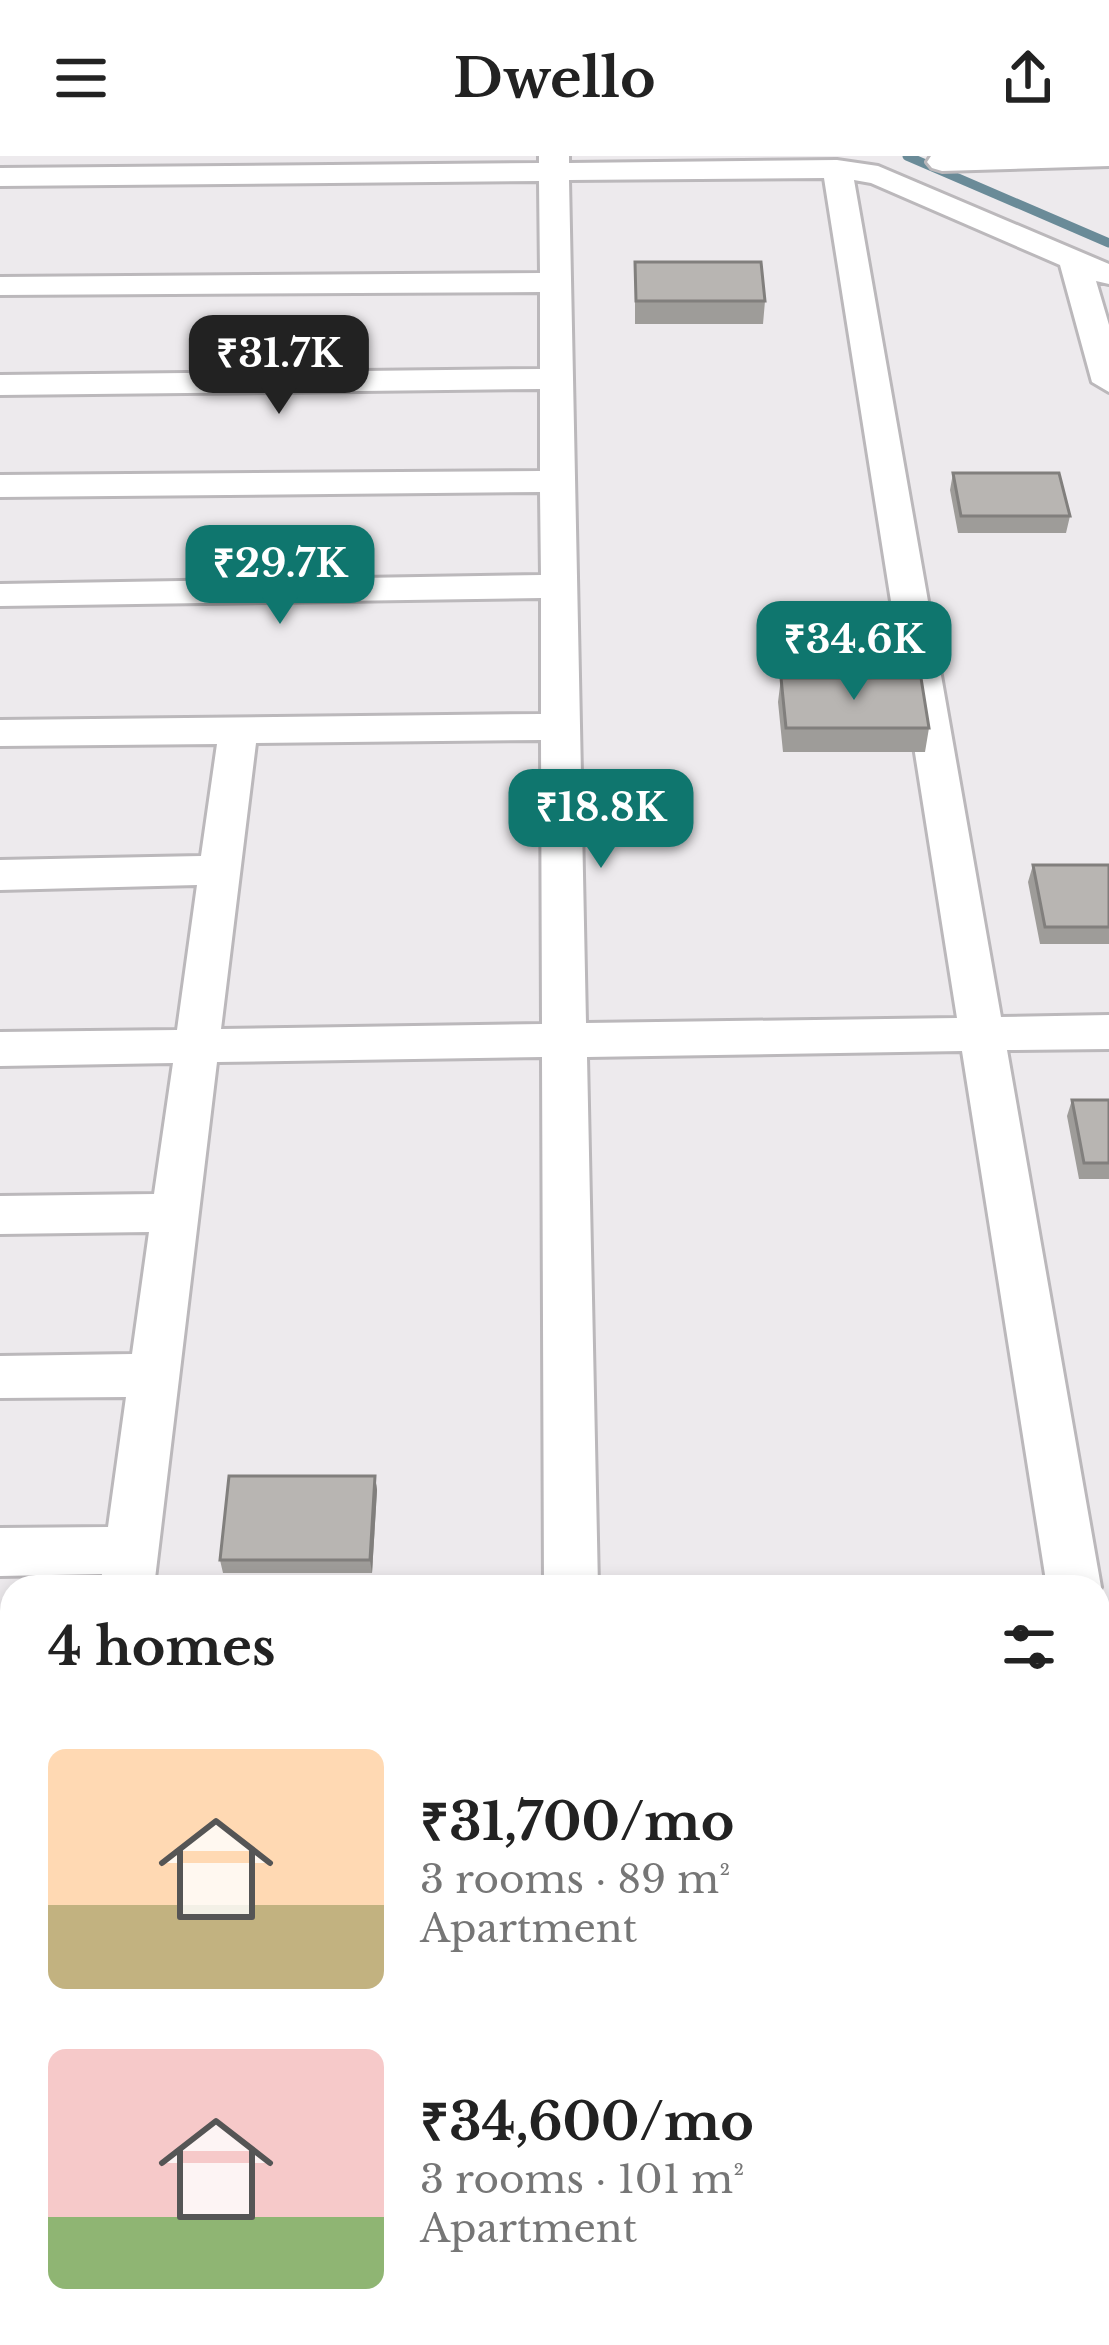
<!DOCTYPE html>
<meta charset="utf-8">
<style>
:root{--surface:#fff;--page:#f6f6f6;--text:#222;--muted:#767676;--accent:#0f766e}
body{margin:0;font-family:"Libre Baskerville",serif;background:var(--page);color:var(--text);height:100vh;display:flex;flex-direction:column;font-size:45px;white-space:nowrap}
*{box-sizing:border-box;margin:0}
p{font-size:39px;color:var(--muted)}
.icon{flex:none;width:66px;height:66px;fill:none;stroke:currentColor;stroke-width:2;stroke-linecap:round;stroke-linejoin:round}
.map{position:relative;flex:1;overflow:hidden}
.details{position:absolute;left:0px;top:1419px;width:1110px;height:771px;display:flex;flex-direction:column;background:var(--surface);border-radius:36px 36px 0 0;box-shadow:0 6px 18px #0003}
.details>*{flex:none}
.price{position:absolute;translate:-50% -102px;padding:0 27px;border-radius:24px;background:var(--accent);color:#fff;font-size:39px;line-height:78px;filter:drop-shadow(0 3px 6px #0008)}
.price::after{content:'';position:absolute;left:50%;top:72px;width:36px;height:27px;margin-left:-18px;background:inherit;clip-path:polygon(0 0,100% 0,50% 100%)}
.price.on{background:#222;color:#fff}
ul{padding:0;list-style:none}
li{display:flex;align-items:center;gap:36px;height:300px;padding:0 48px}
li span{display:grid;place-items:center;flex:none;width:336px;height:240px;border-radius:18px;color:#555}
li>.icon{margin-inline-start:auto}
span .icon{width:144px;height:144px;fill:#fffc;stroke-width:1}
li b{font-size:51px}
h2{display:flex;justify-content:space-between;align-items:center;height:144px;padding:0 48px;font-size:51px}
header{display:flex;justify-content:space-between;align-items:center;height:156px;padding:0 48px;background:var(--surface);font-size:54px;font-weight:700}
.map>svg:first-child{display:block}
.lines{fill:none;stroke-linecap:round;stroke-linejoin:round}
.stream{stroke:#6a8b98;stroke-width:9}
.minor-casing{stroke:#bbb8bb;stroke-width:6}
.minor{fill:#fff;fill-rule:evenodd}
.wall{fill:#9e9c99}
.shaded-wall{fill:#817f7d}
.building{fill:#b8b5b2;stroke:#817f7d;stroke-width:3}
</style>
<header><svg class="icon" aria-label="menu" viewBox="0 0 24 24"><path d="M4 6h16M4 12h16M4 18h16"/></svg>Dwello<svg class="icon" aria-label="share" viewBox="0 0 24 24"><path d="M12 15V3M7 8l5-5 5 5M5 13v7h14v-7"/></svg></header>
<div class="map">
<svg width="1109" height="2189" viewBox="0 0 1109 2189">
<rect width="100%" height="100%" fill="#edeaed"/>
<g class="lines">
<path class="stream" d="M 907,0 L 1109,87"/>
<g class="minor-casing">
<path id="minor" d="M 539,0 L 569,0 L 569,7 L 837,4 L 878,10 L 1109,108 L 1109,128 L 1096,125 L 1109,169 L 1109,236 L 1092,226 L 1060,109 L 871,27 L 854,24 L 1001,861 L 1109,859 L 1109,893 L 1007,894 L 1101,1431 L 1098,1437 L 1098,1431 L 1047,1431 L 962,895 L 587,901 L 598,1431 L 544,1431 L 542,901 L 217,906 L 154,1431 L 100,1431 L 102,1418 L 0,1420 L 0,1372 L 108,1371 L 126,1241 L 0,1242 L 0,1200 L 132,1198 L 149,1076 L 0,1078 L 0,1040 L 154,1038 L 173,907 L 0,910 L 0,876 L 177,874 L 197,729 L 0,734 L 0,704 L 201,700 L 217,588 L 0,590 L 0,564 L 541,558 L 541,442 L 0,450 L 0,428 L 541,419 L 540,336 L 0,341 L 0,319 L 540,315 L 540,233 L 0,239 L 0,219 L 540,213 L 540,136 L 0,139 L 0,121 L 540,117 L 539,25 L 0,30 L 0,12 L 539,7 ZM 824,22 L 957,862 L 586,867 L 569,24 ZM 541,584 L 542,868 L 221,873 L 256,587 Z
M 931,0 L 1109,0 L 1109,10 L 942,15 L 932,12 L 927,6 Z
M 1098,1541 L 1109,1545 L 1109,1657 L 1098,1653 Z
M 0,1585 L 12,1585 L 12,1639 L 0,1639 Z
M 0,1862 L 12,1862 L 12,1924 L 0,1924 Z
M 12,2152 L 12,2178 L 62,2178 L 61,2189 L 0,2189 L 0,2168 Z
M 547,2178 L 613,2178 L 613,2189 L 547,2189 Z"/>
</g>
<use href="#minor" class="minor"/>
</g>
<path class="wall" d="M 635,106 L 765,145 L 763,168 L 635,168 Z
M 953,317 L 1070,360 L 1066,377 L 958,377 L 950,334 Z
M 781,522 L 929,572 L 925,596 L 783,596 L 778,546 Z
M 1033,709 L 1109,709 L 1109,788 L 1040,788 L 1028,726 Z
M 1072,944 L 1109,944 L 1109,1023 L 1079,1023 L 1067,960 Z
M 375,1320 L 377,1334 L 372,1417 L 223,1417 L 220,1404 Z
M 1098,1940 L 1109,1940 L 1109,2093 L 1098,2093 Z"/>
<path class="shaded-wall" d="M 375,1320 L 377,1334 L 372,1417 L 370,1404 Z"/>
<path class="building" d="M 635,106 L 761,106 L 765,145 L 636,145 Z
M 953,317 L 1059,317 L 1070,360 L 961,360 Z
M 781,522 L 921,522 L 929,572 L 786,572 Z
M 1033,709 L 1109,709 L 1109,771 L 1045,771 Z
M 1072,944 L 1109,944 L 1109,1007 L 1084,1007 Z
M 229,1320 L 375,1320 L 370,1404 L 220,1404 Z
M 1098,1940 L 1109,1940 L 1109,2083 L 1098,2083 Z
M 293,2178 L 513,2178 L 513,2189 L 292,2189 Z"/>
</svg>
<b class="price on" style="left:279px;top:261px">₹31.7K</b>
<b class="price" style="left:280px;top:471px">₹29.7K</b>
<b class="price" style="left:854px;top:547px">₹34.6K</b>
<b class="price" style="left:601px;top:715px">₹18.8K</b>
<section class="details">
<h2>4 homes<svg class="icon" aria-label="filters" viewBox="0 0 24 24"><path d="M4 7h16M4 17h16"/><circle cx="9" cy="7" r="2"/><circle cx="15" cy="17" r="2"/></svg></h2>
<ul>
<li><span style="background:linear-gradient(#ffd9b3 65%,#c2b280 0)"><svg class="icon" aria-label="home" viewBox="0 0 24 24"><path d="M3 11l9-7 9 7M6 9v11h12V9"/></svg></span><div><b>₹31,700/mo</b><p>3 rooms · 89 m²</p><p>Apartment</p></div></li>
<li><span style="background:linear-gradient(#f6c9c9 70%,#8fb573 0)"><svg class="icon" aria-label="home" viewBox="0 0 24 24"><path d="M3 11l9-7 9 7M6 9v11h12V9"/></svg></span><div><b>₹34,600/mo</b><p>3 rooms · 101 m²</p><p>Apartment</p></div></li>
</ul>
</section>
</div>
